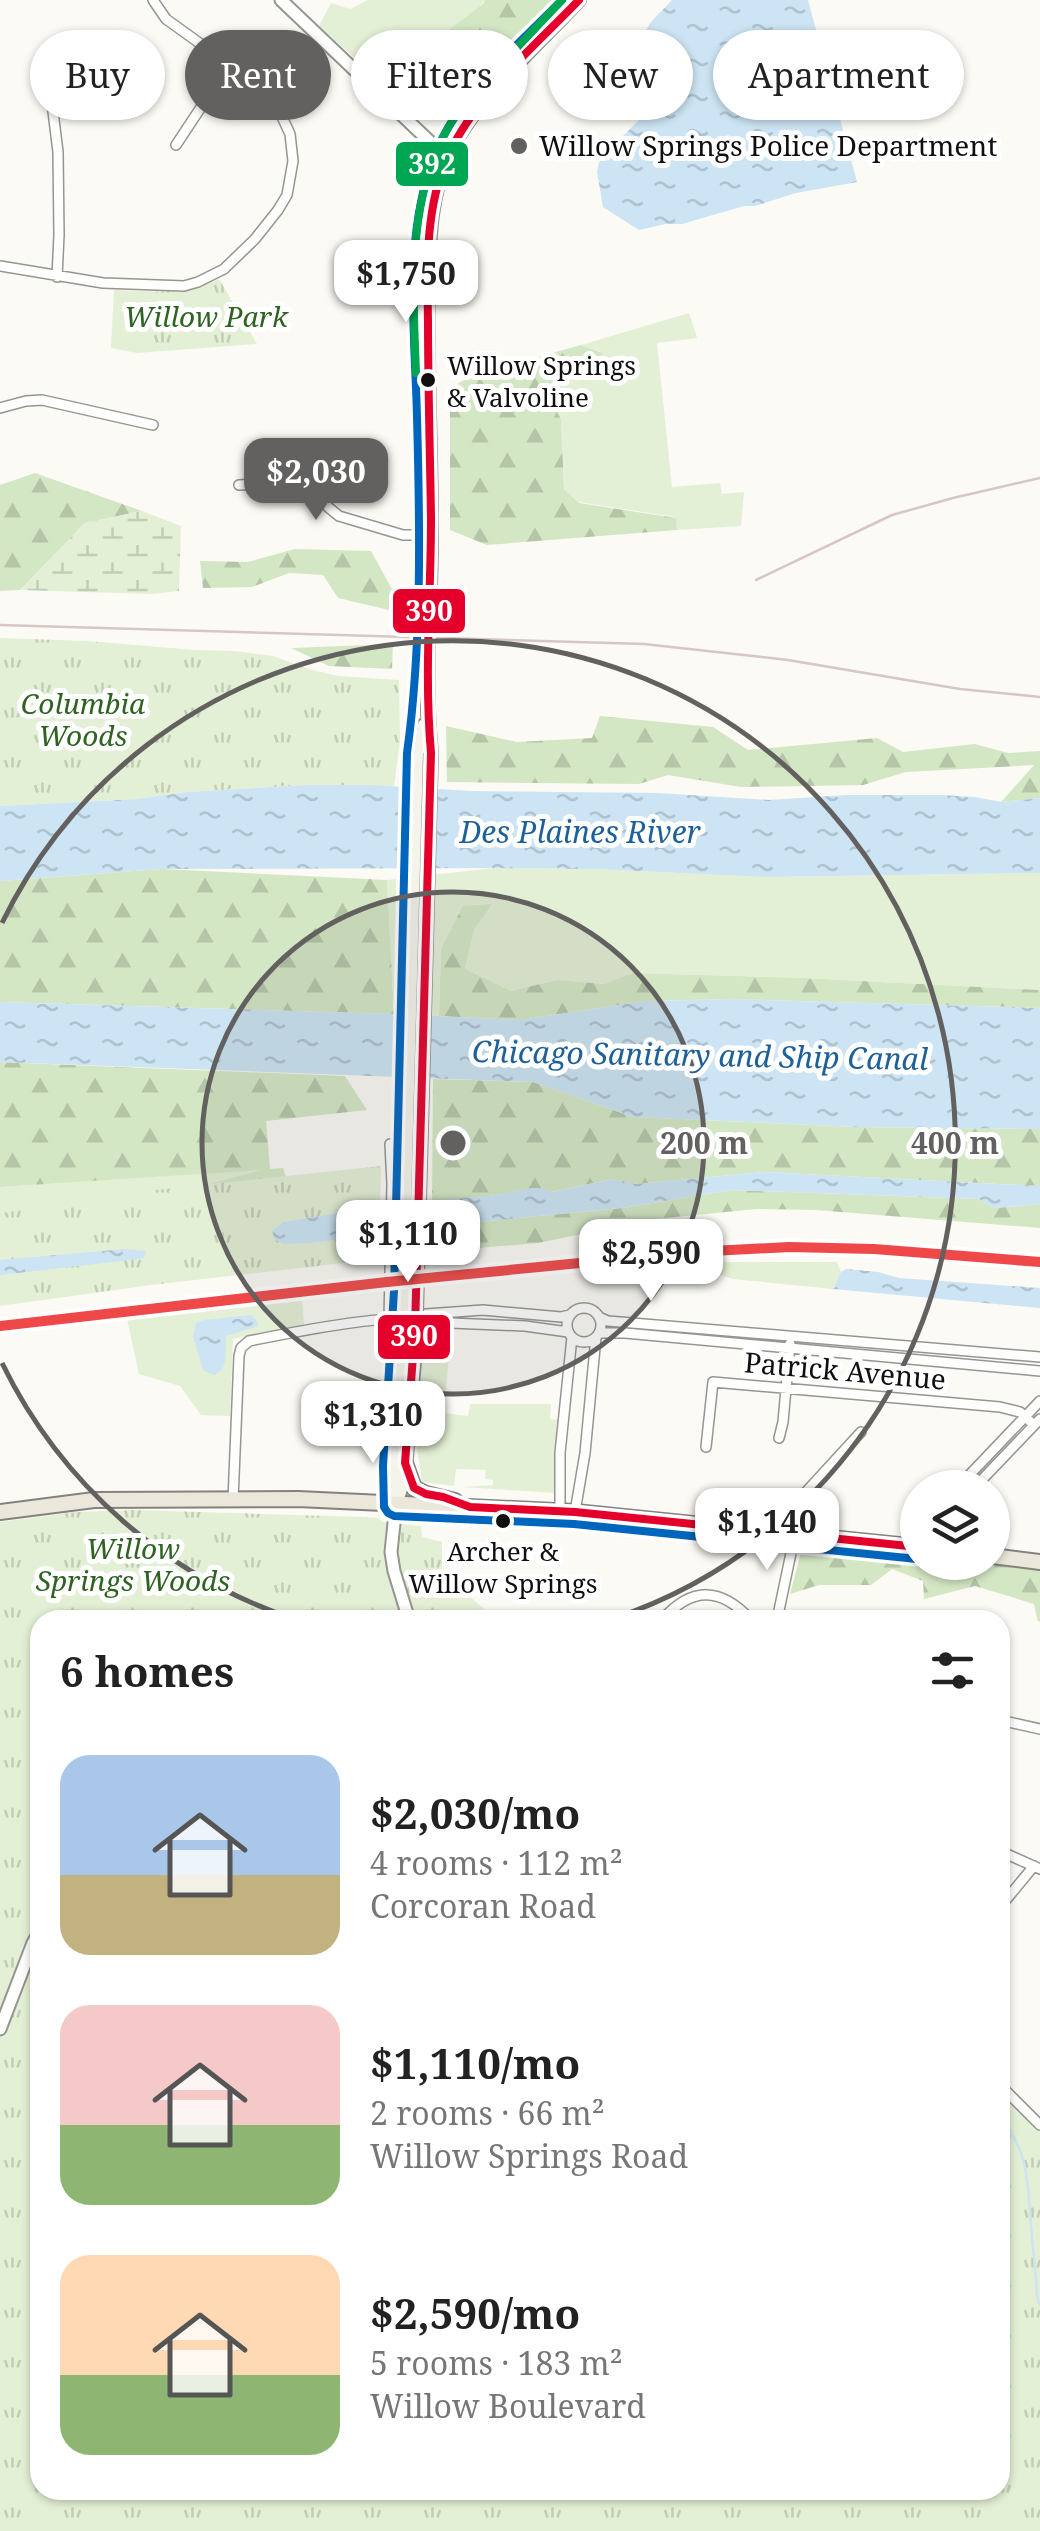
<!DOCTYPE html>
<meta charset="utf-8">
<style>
:root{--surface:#fff;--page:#f2f2f2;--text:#222;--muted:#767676;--accent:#62615f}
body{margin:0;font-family:"Noto Serif",serif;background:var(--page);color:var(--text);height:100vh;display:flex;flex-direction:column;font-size:38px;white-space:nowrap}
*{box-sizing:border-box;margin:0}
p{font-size:32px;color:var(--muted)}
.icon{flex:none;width:55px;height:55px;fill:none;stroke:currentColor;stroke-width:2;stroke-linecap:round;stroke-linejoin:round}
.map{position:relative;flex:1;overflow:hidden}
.sheet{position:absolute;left:30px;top:1610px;width:980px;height:890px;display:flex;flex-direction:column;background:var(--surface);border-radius:30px;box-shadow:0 2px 8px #0004}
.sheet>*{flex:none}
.hud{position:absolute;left:30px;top:30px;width:980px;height:90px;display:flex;gap:20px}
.fabs{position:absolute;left:900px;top:1470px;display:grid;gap:20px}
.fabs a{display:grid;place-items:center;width:110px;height:110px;border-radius:50%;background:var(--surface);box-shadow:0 2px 8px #0004;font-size:50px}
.price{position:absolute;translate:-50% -85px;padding:0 22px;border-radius:20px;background:#fff;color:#222;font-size:32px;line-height:65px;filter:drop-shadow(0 2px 5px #0008)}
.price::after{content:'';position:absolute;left:50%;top:60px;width:30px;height:22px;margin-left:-15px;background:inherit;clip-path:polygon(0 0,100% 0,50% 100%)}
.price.current{background:var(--accent);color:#fff}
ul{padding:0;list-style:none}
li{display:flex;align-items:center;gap:30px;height:250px;padding:0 30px}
li span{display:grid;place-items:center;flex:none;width:280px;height:200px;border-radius:30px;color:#555}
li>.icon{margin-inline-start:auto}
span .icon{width:120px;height:120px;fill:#fffc;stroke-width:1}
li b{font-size:42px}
h2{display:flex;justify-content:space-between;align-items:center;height:120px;padding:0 30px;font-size:42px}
.chip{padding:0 35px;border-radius:45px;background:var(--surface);box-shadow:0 2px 8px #0004;font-size:35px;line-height:90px}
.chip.current{background:var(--accent);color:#fff}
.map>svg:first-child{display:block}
.grass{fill:#e4f0d5}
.forest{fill:url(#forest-firs)}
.wetland{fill:url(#wetland-marsh)}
.park{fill:url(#park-tufts)}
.water{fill:url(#water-ripples)}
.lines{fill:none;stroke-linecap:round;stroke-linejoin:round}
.stream{stroke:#cce4f3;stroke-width:2.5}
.minor-casing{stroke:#959592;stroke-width:12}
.tertiary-casing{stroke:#959592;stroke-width:15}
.secondary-casing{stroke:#8c8b89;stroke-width:16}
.primary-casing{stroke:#83827f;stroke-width:18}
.minor{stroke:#fefefd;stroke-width:9}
.tertiary{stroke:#fefefd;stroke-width:11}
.secondary{stroke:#f4f4eb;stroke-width:12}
.primary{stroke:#ebe7da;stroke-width:14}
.rail{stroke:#d7c6c6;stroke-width:2.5}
.secondary-bridge-casing{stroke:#8c8b89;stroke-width:16;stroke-linecap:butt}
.secondary-bridge{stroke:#f4f4eb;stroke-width:12}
.bus-1-casing{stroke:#fff;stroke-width:15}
.bus-2-casing{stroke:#fff;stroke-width:15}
.bus-3-casing{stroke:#fff;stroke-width:15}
.bus-1{stroke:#e4002b;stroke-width:8}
.bus-2{stroke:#0065bd;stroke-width:8}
.bus-3{stroke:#00a651;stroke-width:8}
.rail-1-casing{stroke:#fff;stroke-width:18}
.rail-1{stroke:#ee4848;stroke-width:10}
.ring{fill:none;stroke:#62615f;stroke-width:5}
.poi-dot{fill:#62615f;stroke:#fff;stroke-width:4}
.bus-dot{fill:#0f0f0f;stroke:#fff;stroke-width:4}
.labels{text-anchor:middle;stroke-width:10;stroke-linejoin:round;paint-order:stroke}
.bus-label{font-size:26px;fill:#0f0f0f;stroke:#fff;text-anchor:start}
.poi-label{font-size:28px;fill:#0f0f0f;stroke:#fff;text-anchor:start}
.park-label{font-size:28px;font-style:italic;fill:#2e6322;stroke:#fff}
.street-label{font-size:28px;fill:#0f0f0f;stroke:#fff}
.water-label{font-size:30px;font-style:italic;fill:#1e619a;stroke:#fff}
.centre{fill:#62615f;stroke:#fff;stroke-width:5}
.ring-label{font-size:30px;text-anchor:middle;font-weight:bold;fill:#62615f;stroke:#fff;stroke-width:10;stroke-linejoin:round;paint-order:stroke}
.line-badge{stroke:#fff;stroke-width:4}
.badge-label{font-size:28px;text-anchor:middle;font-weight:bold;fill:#fff}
</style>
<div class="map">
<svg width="1040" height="2531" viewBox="0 0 1040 2531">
<defs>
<pattern id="forest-firs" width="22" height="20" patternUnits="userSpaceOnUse" patternTransform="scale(2.5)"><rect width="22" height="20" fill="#d4e7c4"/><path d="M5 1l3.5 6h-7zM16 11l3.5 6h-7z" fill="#b5c5a7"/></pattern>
<pattern id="wetland-marsh" width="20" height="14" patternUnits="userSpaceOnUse" patternTransform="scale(2.5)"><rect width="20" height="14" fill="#e4f0d5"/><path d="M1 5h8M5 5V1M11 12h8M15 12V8" fill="none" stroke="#c2cdb6"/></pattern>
<pattern id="park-tufts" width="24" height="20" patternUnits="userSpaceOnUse" patternTransform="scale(2.5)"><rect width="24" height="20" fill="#e4f0d5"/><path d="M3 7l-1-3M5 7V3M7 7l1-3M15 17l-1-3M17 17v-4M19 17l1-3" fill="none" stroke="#c2cdb6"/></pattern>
<pattern id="water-ripples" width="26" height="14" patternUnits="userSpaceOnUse" patternTransform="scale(2.5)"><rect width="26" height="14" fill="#cce4f3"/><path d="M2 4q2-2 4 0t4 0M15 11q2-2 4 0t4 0" fill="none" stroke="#aec2cf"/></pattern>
</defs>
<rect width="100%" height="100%" fill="#fbfaf4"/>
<path class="grass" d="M 368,0 L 485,0 L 418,89 L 396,90 L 360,63 L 319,26 L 331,3 L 350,9 Z
M 689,313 L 697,338 L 657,343 L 672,487 L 720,483 L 722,494 L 744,492 L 741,526 L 677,530 L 675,517 L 578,502 L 564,489 L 561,419 L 549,397 L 558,379 L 589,372 L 602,352 L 581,345 Z
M 494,868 L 595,869 L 765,877 L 1040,873 L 1040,990 L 804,978 L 633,973 L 604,984 L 557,980 L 511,991 L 465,970 L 474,930 L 491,904 L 441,949 L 439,1016 L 394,1014 L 387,880 Z
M 270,1169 L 179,1192 L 0,1218 L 0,1187 Z
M 712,1262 L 837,1262 L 841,1272 L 833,1289 L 733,1279 L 711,1272 Z
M 302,1299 L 304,1325 L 233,1339 L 230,1416 L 201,1415 L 180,1386 L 139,1374 L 127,1319 Z
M 451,1331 L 444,1413 L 468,1416 L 470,1404 L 551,1404 L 550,1419 L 558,1420 L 555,1493 L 462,1487 L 493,1485 L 493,1480 L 485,1479 L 486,1470 L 456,1469 L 454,1486 L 422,1482 L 415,1434 L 424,1332 Z"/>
<path class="forest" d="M 485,0 L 557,0 L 469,93 L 420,98 L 403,90 L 418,89 L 421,51 L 483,4 Z
M 581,345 L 603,353 L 589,372 L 558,379 L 549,397 L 561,419 L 564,489 L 579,503 L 676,518 L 677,530 L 487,545 L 450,530 L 450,388 L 473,375 Z
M 35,473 L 142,511 L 85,523 L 20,590 L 0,591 L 0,485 Z
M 295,549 L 371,551 L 392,589 L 389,610 L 338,598 L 323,575 L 289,573 L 252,587 L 203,588 L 200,561 L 248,562 Z
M 393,644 L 392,669 L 329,666 L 291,648 Z
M 600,716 L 713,727 L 748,750 L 877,738 L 903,752 L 975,744 L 1008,753 L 1040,751 L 1040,798 L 1001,802 L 1034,765 L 906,772 L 863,785 L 741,787 L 668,775 L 639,784 L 447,782 L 446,726 L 517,742 L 592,738 Z
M 161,869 L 387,880 L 394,1014 L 0,1002 L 0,881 Z
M 492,904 L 474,930 L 465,969 L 511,991 L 557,980 L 604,984 L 633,973 L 804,978 L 1040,990 L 1040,1008 L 732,999 L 646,1001 L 520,1020 L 439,1016 L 441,949 L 463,906 Z
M 0,1062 L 345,1076 L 367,1110 L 266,1121 L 270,1169 L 283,1168 L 288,1184 L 179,1192 L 262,1170 L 0,1187 Z
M 433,1079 L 533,1082 L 633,1117 L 856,1127 L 1040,1129 L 1040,1186 L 765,1172 L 635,1184 L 613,1179 L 551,1192 C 533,1184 515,1193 496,1195 C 475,1198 454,1199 432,1201 Z
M 732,1190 L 979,1199 L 994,1208 L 1040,1204 L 1040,1228 L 816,1210 L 756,1209 L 655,1219 L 538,1243 L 442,1251 L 432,1244 L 432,1233 L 458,1224 L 622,1208 Z
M 810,1540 L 917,1551 L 918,1562 L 992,1562 L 1040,1567 L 1040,1621 L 1038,1622 L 1034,1604 L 975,1586 L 924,1599 L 923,1581 L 892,1569 L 871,1585 L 819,1585 L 790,1594 L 800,1556 Z"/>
<path class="wetland" d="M 142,511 L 181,526 L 179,591 L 152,594 L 20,590 L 85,523 Z"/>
<path class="park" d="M 219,279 L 257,344 L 137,353 L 111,348 L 114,290 C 150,291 186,296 219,279 Z
M 0,638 L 86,641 L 196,650 L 235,651 L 273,656 L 312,670 L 338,676 L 399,680 L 400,741 L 394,786 L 306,785 L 187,792 L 137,799 L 0,806 Z
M 381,1166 L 379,1259 L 151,1285 L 0,1306 L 0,1213 L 41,1208 L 40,1206 L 61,1200 Z
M 134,1510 L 362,1517 L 378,1518 L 383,1522 L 421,1526 L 422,1537 L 442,1542 L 442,1571 L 496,1620 L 40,1620 L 40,2490 L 1000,2490 L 1000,2091 L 1040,2130 L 1040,2531 L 0,2531 L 0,1522 L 76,1512 Z"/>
<path class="water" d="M 672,0 L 808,0 L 857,182 L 796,193 L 755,206 L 744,206 L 682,224 L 665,224 L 639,230 L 603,207 L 597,172 L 600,159 L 645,114 L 646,90 L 635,57 L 636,46 L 651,22 Z
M 306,785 L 371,785 L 471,791 L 658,793 L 769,800 L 847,795 L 942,795 L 975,797 L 1001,802 L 1040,798 L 1040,873 L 765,877 L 595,869 L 494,868 L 161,869 L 0,881 L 0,806 L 137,799 L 187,792 Z
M 732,999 L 1040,1008 L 1040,1129 L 856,1127 L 633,1117 L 533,1082 L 0,1062 L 0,1002 L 394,1014 L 520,1020 L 646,1001 Z
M 765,1172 L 1040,1186 L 1040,1204 L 994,1208 L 979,1199 L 732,1190 L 621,1208 L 458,1224 L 451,1227 L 409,1229 L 312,1243 L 283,1244 L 275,1240 L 272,1231 L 283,1222 L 370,1208 L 400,1208 L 432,1201 L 497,1195 L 531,1188 L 543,1188 L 552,1192 L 613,1179 L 635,1184 Z
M 124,1249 L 146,1251 L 144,1257 L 140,1259 L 0,1275 L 0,1260 Z
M 846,1269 L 878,1272 L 899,1278 L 1040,1288 L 1040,1308 L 833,1289 L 841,1272 Z
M 251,1315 L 257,1321 L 258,1326 L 226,1336 C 225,1351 229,1370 214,1375 L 203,1370 L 193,1337 L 196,1323 L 204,1320 Z"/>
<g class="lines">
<path class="stream" d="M 1000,2117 C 1030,2154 1027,2181 1031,2226 C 1033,2250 1036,2273 1037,2297 L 1040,2305"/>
<g class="minor-casing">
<path id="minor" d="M 47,63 L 58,152 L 59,235 L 57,277
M 176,145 L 229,65
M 0,266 L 103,283 L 184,286 L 198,282 L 224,269 L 255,239 L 278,210 L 287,195 L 293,161 L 290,134 L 277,106 L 259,86 L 166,19 L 153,0
M 0,408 L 26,401 L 42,400 L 153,425
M 239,485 L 303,481 L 313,487 L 328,507 L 339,516 L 403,535 L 431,535
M567 1325a17 17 0 1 1 34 0a17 17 0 1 1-34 0Z
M 599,1317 L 608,1321 L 1040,1357
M 420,1318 L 426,1314 L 483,1310 L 561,1317 L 570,1315
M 389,1319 L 392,1184 L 390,1144
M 599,1333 L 625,1333 L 1040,1371
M 779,1438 L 783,1422 L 790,1344
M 706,1447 L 713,1382 L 1000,1407 L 1020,1412 L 1034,1425
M 957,1488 L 1040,1401
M 974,1488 L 1040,1419
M 233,1500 L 239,1356 L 241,1348 L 249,1341 C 279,1335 405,1309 427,1322 L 525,1326 L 568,1332
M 560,1511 L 560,1453 L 572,1337
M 575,1512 L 585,1453 L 596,1337
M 789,1533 L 796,1507 L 805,1493 L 861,1432
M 662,1620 C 692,1586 721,1587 751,1620
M 777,1620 L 795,1534
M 1000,1720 L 1040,1729
M 1000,1851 L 1040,1869
M 1000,1907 L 1034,1866
M 1000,2085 L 1040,2125"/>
</g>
<g class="tertiary-casing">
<path id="tertiary" d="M 281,0 L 447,158
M 396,1504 L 391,1552 L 394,1571 L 409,1620
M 0,2029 L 33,1943 L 40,1931"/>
</g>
<g class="secondary-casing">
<path id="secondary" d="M 431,753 C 423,680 431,607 431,533 C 431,447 426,361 428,275 C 429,234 431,194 448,156 C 472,102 538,44 579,0
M 406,1292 L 419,762 L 424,725
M 395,1496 L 395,1466 L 403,1349
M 396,1504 L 404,1480 L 415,1349"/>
</g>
<g class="primary-casing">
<path id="primary" d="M 405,1463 L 414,1488 L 426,1494 L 455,1501
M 0,1512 L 94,1500 L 298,1499 L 575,1512 L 918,1547
M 992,1556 L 1040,1562"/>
</g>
<use href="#minor" class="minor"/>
<use href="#tertiary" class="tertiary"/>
<use href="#secondary" class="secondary"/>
<use href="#primary" class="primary"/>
<path class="rail" d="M 756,580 L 892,515 L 953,498 L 1040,478
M 0,625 L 644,644 L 788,660 L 960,689 L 1040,697"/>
<g class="secondary-bridge-casing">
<path id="secondary-bridge" d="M 403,1349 L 406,1292
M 415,1349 L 431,753"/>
</g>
<use href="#secondary-bridge" class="secondary-bridge"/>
<g class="bus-1-casing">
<path id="bus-1" d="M 579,0 C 533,48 476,95 448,156 C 425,207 427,267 428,321 C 428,386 430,452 431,518 C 431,596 424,675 431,753 L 415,1329 L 405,1463 L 414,1488 L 426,1494 L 443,1497 L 470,1507 L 575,1512 L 918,1547"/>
</g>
<g class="bus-2-casing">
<path id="bus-2" d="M 562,0 C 517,46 461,92 436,152 C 402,234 415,331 417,417 C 420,526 422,646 407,753 L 394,1291 L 383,1466 L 384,1507 L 388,1513 L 394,1516 L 574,1524 L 917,1559"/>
</g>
<g class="bus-3-casing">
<path id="bus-3" d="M 416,373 C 413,291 406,200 449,126 C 462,104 481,85 498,67 C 520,45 541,22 562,0"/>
</g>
<use href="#bus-1" class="bus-1"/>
<use href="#bus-2" class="bus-2"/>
<use href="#bus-3" class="bus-3"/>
<g class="rail-1-casing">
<path id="rail-1" d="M 0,1326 L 387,1282 L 692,1252 L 789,1247 L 874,1249 L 1040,1262"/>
</g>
<use href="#rail-1" class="rail-1"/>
</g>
<circle cx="453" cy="1143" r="251" fill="#62615f" fill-opacity=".12"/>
<g class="ring">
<circle cx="453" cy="1143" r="251"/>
<path d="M294 1619A502 502 0 0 1 2 1363M2 923A502 502 0 1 1 612 1619"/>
</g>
<circle class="poi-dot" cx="519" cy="146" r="10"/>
<g class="bus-dot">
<circle cx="428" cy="380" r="9"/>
<circle cx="503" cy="1521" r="9"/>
</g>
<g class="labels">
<g class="bus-label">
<text x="447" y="375">Willow Springs<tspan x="447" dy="32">&amp; Valvoline</tspan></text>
<text x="503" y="1561" text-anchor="middle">Archer &amp;<tspan x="503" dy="32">Willow Springs</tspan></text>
</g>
<g class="poi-label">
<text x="539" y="156">Willow Springs Police Department</text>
</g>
<g class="park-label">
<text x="206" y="327">Willow Park</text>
<text x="83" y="714">Columbia<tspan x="83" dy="32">Woods</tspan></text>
<text x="133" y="1559">Willow<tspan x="133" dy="32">Springs Woods</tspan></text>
</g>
<g class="street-label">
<text transform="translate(845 1371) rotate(5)" y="10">Patrick Avenue</text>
</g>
<g class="water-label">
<text x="580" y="843">Des Plaines River</text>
<text transform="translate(700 1056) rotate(1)" y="10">Chicago Sanitary and Ship Canal</text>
</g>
</g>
<circle cx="453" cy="1143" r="15" class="centre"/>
<g class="ring-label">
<text x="704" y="1154">200 m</text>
<text x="955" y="1154">400 m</text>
</g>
<g class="line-badge">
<rect x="394" y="140" width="76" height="48" rx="10" fill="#00a651"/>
<rect x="391" y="587" width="76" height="48" rx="10" fill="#e4002b"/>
<rect x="376" y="1313" width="76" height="48" rx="10" fill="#e4002b"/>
</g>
<g class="badge-label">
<text x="432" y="174">392</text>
<text x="429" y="621">390</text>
<text x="414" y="1346">390</text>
</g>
</svg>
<div class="fabs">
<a><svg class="icon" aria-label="layers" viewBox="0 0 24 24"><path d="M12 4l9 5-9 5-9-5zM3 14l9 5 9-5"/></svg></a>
</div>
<b class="price" style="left:406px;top:325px">$1,750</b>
<b class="price current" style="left:316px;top:523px">$2,030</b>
<b class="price" style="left:408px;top:1285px">$1,110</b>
<b class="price" style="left:651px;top:1304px">$2,590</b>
<b class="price" style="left:373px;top:1466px">$1,310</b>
<b class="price" style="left:767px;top:1573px">$1,140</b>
<div class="hud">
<a class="chip">Buy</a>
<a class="chip current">Rent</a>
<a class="chip">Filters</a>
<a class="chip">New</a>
<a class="chip">Apartment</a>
</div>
<section class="sheet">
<h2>6 homes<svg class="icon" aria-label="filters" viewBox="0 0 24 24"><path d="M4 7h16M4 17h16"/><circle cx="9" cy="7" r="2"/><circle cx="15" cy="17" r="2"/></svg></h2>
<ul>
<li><span style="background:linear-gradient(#a9c7e8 60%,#c2b280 0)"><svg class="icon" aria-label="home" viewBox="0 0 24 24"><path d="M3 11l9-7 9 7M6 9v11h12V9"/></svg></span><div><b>$2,030/mo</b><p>4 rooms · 112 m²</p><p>Corcoran Road</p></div></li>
<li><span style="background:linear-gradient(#f6c9c9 60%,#8fb573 0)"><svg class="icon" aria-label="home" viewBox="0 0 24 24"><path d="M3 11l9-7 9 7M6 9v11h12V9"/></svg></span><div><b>$1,110/mo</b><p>2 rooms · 66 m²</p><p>Willow Springs Road</p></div></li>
<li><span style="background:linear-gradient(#ffd9b3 60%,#8fb573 0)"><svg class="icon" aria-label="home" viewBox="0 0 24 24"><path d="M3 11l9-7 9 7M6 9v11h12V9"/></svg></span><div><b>$2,590/mo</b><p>5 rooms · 183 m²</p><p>Willow Boulevard</p></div></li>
</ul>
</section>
</div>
